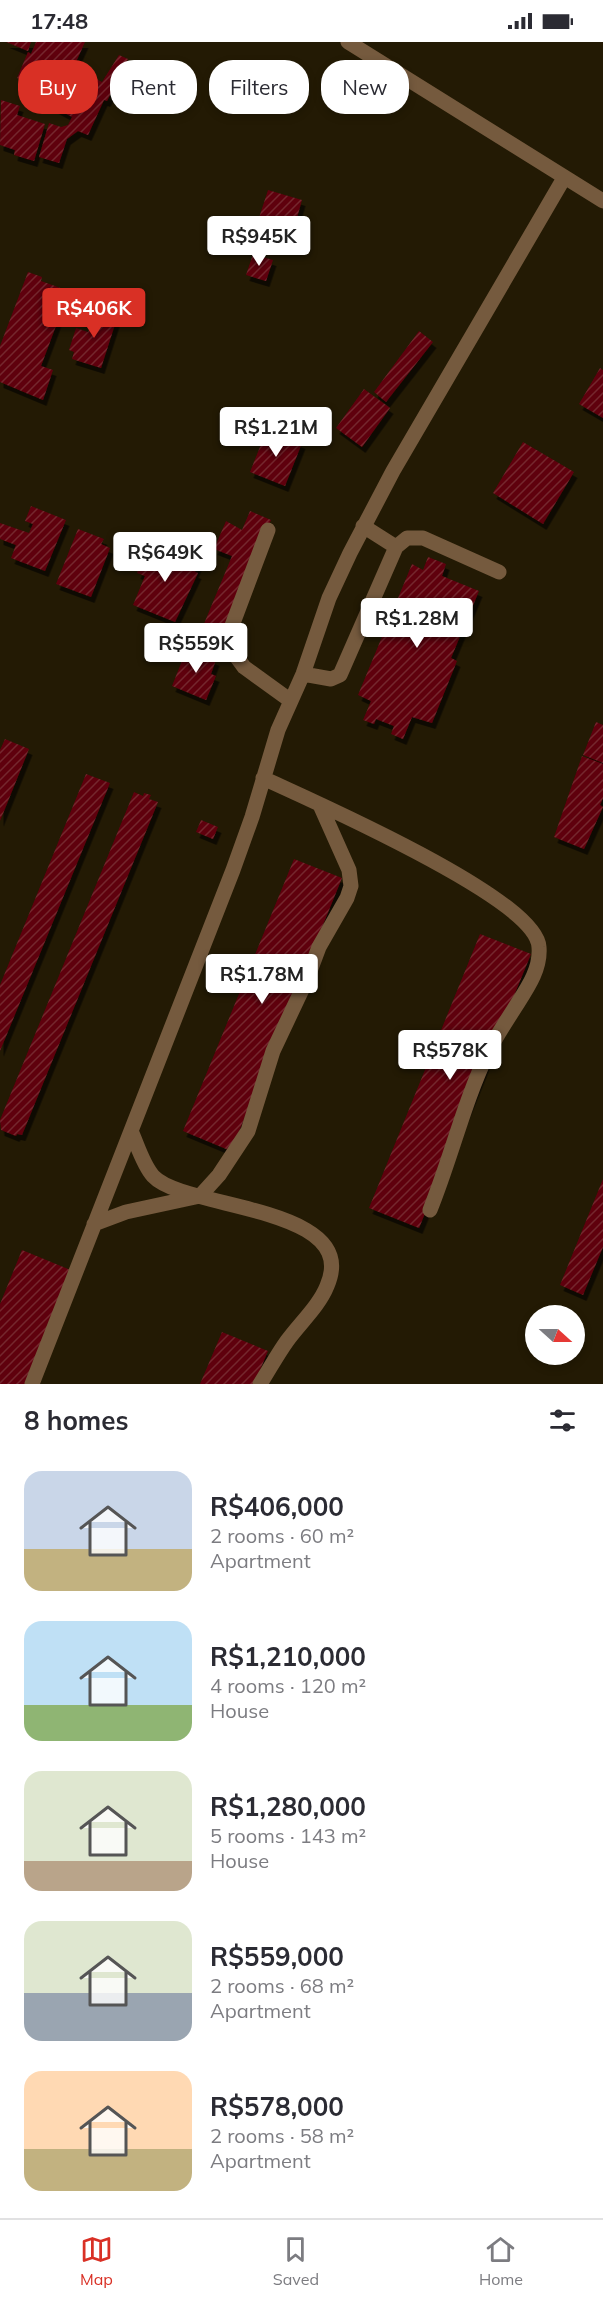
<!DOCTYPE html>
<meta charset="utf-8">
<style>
:root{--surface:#fff;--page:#f7f7f7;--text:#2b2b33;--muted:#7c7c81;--line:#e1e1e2;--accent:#d93025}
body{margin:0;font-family:Mulish,sans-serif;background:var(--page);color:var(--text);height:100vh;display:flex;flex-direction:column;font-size:22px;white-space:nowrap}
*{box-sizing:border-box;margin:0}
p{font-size:20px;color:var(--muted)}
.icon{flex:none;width:33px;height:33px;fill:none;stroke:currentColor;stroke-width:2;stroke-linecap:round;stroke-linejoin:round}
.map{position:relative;height:1342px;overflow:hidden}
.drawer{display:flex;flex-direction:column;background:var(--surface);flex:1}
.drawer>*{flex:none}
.top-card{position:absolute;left:18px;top:18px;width:567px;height:54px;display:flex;gap:12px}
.needle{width:39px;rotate:111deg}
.tools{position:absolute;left:525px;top:1263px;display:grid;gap:12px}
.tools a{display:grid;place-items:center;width:60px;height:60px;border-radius:50%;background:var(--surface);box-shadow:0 3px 9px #0003;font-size:30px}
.price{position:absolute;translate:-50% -51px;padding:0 14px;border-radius:6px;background:#fff;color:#222;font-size:20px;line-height:39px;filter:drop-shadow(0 2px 3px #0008)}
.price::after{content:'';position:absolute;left:50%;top:36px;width:18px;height:14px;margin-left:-9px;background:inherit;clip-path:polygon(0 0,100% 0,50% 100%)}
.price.active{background:var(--accent);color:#fff}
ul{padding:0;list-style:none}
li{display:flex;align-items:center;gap:18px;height:150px;padding:0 24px}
li span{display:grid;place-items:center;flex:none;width:168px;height:120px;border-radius:18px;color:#555}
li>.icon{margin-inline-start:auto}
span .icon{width:72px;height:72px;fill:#fffc;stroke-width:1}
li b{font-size:26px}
h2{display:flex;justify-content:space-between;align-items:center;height:72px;padding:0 24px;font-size:26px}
.pill{padding:0 21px;border-radius:24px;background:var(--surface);box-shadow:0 3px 9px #0003;font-size:21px;line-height:54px}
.pill.active{background:var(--accent);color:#fff}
.status{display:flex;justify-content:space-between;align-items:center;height:42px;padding:0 30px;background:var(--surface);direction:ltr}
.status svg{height:16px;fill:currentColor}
.tabs{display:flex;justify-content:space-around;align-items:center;height:84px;border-top:2px solid var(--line);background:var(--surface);font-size:16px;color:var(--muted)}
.tabs a{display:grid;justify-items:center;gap:3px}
.tabs .active{color:var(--accent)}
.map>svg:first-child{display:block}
.building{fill:url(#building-hatch);filter:url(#shadow)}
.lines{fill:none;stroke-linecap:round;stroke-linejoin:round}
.minor{stroke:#755a3e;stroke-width:15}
</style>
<div class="status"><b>17:48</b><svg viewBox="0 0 49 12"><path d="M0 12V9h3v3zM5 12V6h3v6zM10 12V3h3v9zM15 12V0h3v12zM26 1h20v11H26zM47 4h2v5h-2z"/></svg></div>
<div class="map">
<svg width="603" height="1342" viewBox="0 0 603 1342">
<defs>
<pattern id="building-hatch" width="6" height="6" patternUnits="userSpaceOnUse" patternTransform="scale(1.5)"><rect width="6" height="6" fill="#5e020d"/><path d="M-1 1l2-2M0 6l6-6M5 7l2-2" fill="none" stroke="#74262f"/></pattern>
<filter id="shadow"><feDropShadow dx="3.5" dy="6" stdDeviation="0" flood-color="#0009"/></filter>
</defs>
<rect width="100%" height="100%" fill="#231a04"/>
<path class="building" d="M 6,0 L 31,0 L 28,9 Z
M 36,0 L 85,0 L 75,22 L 68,19 L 63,28 L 71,32 L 69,37 L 85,45 L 91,34 L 102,40 L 119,13 L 128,17 L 107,59 L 104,58 L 88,93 L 78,89 L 67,97 L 59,121 L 39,115 L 49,81 L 61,85 L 68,83 L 72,75 L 44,60 L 56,37 L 32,27 L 27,40 L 17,36 L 28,10 L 31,12 Z
M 1,58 L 20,64 L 17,73 L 45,82 L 34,119 L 14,113 L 15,108 L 0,103 Z
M 268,148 L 302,158 L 292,193 L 257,182 Z
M 253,212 L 273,218 L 266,239 L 246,233 Z
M 28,230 L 42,235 L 41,239 L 69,249 L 41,324 L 53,328 L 43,358 L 0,340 L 0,304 Z
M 97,266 L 118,273 L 101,326 L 72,317 L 74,310 L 69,308 L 76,286 L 88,290 Z
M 419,289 L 433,300 L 386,360 L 374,350 Z
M 600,326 L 603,328 L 603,376 L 579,362 Z
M 364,347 L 390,366 L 362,405 L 336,386 Z
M 267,387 L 302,401 L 285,444 L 250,430 Z
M 523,400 L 574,430 L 543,482 L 493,451 Z
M 31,464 L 66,478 L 45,529 L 11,516 L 16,503 L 0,497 L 0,481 L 29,491 L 33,482 L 25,479 Z
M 250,469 L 271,478 L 223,598 L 201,589 L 232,514 L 214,507 L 226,479 L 242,488 Z
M 78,487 L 104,497 L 101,502 L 110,506 L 91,555 L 56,542 Z
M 149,503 L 198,523 L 195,530 L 198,531 L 175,580 L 133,563 L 145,534 L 137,531 Z
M 428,515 L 446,522 L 442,534 L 479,549 L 451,616 L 457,619 L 432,681 L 412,675 L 403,697 L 391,692 L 394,684 L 376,677 L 374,682 L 363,678 L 371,659 L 358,653 L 412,522 L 423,528 Z
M 187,606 L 216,618 L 211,632 L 216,634 L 206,658 L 172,644 Z
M 596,680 L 603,683 L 603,721 L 583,713 Z
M 5,697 L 29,707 L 0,779 L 0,708 Z
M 582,714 L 603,722 L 603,756 L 600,763 L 603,765 L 584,807 L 554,795 Z
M 86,732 L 110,741 L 0,1009 L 0,943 Z
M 134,750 L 143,754 L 144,751 L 151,753 L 149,757 L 158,760 L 22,1093 L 17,1092 L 16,1094 L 1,1088 L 0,1078 Z
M 201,778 L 218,785 L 213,797 L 196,790 Z
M 294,817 L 342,836 L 231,1109 L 183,1089 Z
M 480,892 L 531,912 L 419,1186 L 369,1166 Z
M 603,1137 L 603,1205 L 583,1253 L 560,1243 Z
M 22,1208 L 73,1229 L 27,1342 L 0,1342 L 0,1262 Z
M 222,1290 L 268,1309 L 254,1342 L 200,1342 Z"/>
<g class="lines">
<path class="minor" d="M 348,0 L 603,159
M 363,484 L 396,505
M 268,488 L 230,589 L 233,610 L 244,625 L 291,659
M 303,632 L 331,637 L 340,633 L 396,505 L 407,496 L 423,496 L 499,530
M 263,736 C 310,758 536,856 539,905 C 541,928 526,948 514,967 C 505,981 496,995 488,1010 C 464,1060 451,1116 430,1168
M 131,1089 C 137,1102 143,1123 153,1134 C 184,1168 362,1163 327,1244 C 319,1264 300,1281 287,1299 C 277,1313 269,1328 260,1342
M 94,1182 L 126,1170 L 200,1154 L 219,1133 L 248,1089 L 273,1009 L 307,937 L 319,905 L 347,856 L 351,844 L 349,828 L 320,763
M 32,1342 L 233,828 L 252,775 L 278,688 L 303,632 L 329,556 L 350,511 L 393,429 L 564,136"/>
</g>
</svg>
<div class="tools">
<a><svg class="needle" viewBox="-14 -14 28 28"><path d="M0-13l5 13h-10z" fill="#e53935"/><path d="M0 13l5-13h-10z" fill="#7c7c81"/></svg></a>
</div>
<b class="price" style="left:259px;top:225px">R$945K</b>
<b class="price active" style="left:94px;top:297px">R$406K</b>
<b class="price" style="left:276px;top:416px">R$1.21M</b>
<b class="price" style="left:165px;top:541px">R$649K</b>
<b class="price" style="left:417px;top:607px">R$1.28M</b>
<b class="price" style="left:196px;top:632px">R$559K</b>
<b class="price" style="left:262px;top:963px">R$1.78M</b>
<b class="price" style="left:450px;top:1039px">R$578K</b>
<div class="top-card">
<a class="pill active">Buy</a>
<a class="pill">Rent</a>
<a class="pill">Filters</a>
<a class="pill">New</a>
</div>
</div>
<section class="drawer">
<h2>8 homes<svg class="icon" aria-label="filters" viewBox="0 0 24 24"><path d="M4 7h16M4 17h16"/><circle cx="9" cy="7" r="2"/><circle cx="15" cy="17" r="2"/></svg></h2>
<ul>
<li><span style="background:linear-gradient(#c9d6e8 65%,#c2b280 0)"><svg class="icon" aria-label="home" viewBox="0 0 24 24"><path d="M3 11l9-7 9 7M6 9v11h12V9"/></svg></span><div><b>R$406,000</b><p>2 rooms · 60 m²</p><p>Apartment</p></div></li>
<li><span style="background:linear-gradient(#bfe0f5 70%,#8fb573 0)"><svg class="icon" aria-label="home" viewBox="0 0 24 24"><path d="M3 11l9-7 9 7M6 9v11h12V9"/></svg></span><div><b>R$1,210,000</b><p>4 rooms · 120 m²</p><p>House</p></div></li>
<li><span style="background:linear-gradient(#dfe7d0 75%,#b9a48a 0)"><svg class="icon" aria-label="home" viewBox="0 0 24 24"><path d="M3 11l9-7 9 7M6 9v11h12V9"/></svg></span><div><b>R$1,280,000</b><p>5 rooms · 143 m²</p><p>House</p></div></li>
<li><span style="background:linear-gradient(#dfe7d0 60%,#9aa5b1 0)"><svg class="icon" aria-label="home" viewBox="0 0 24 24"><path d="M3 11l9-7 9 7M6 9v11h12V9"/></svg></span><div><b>R$559,000</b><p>2 rooms · 68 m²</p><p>Apartment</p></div></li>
<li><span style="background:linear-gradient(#ffd9b3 65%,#c2b280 0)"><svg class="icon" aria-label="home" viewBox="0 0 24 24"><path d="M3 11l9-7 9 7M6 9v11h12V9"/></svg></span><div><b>R$578,000</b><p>2 rooms · 58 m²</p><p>Apartment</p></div></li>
</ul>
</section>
<nav class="tabs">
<a class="active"><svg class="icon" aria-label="map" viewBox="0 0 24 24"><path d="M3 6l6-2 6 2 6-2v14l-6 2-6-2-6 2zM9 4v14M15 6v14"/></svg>Map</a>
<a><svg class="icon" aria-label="saved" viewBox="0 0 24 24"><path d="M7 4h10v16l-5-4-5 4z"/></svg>Saved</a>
<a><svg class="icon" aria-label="home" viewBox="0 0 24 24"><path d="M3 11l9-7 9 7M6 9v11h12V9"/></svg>Home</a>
</nav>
